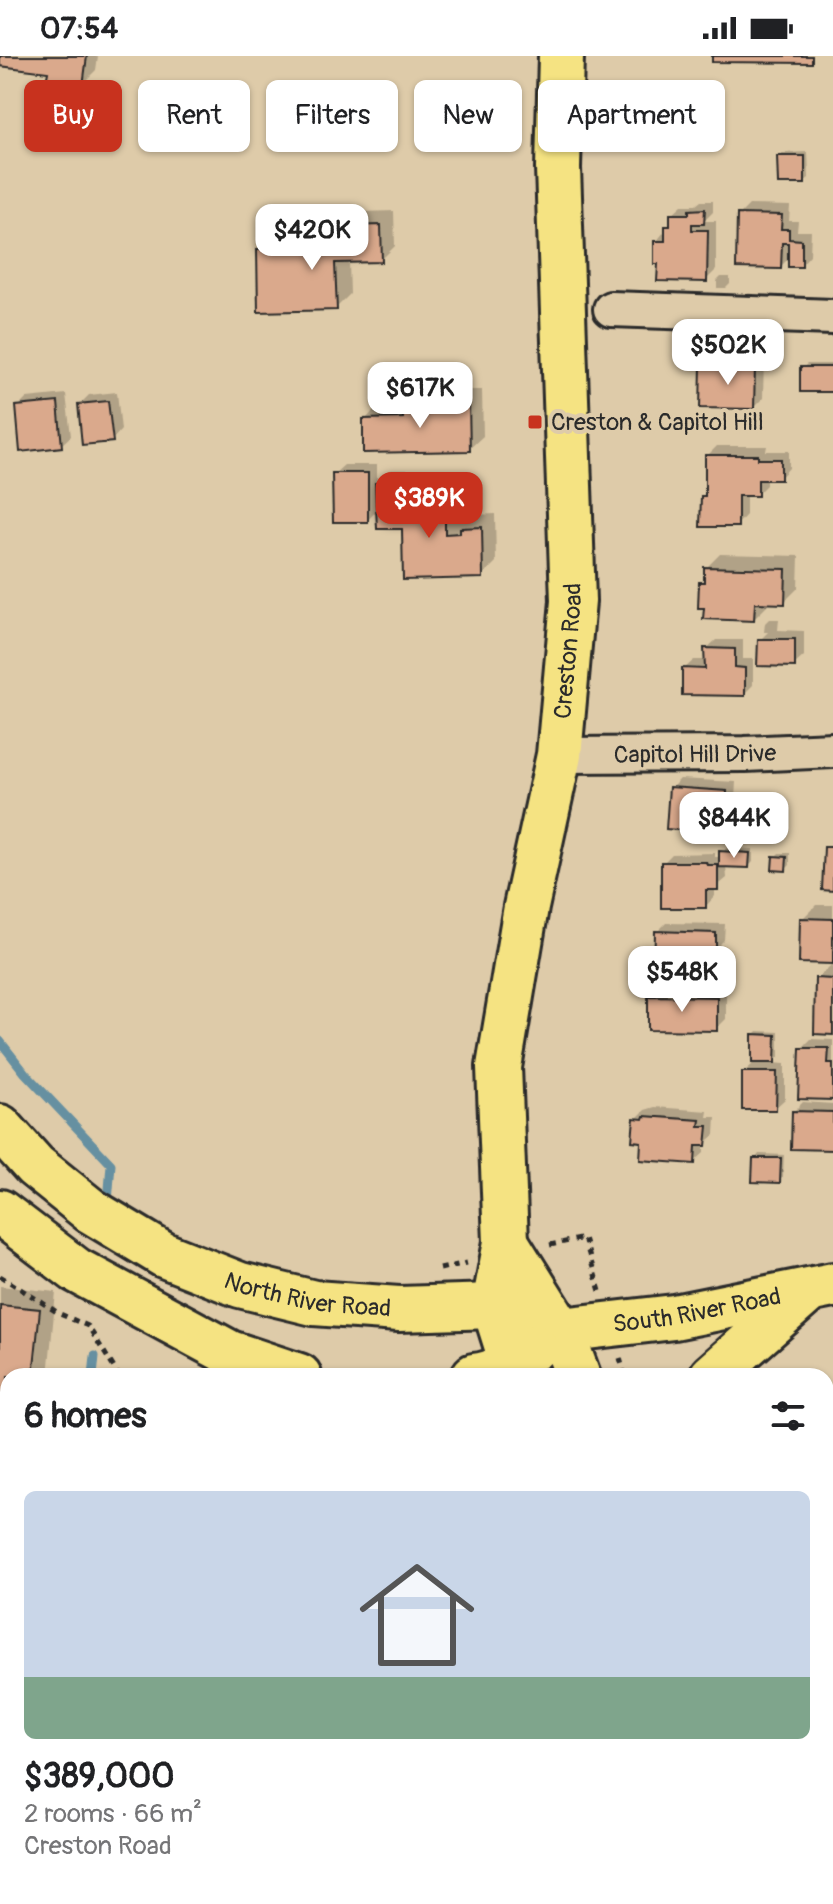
<!DOCTYPE html>
<meta charset="utf-8">
<style>
:root{--surface:#fff;--page:#f2f2f2;--text:#202124;--muted:#757577;--line:#e0e0e0;--accent:#c8321e}
body{margin:0;font-family:Pangolin,sans-serif;background:var(--page);color:var(--text);height:100vh;display:flex;flex-direction:column;font-size:30px;white-space:nowrap}
*{box-sizing:border-box;margin:0}
p{font-size:26px;color:var(--muted)}
.icon{flex:none;width:44px;height:44px;fill:none;stroke:currentColor;stroke-width:2;stroke-linecap:round;stroke-linejoin:round}
.map{position:relative;flex:1;overflow:hidden}
.sheet{position:absolute;left:0px;top:1312px;width:834px;height:536px;display:flex;flex-direction:column;background:var(--surface);border-radius:24px 24px 0 0;box-shadow:0 2px 6px #0004}
.sheet>*{flex:none}
.banner{position:absolute;left:24px;top:24px;width:786px;height:72px;display:flex;gap:16px}
.price{position:absolute;translate:-50% -68px;padding:0 18px;border-radius:16px;background:#fff;color:#222;font-size:26px;line-height:52px;filter:drop-shadow(0 2px 4px #0008)}
.price::after{content:'';position:absolute;left:50%;top:48px;width:24px;height:18px;margin-left:-12px;background:inherit;clip-path:polygon(0 0,100% 0,50% 100%)}
.price.selected{background:var(--accent);color:#fff}
ul{padding:0;list-style:none}
li{display:grid;align-content:center;gap:16px;height:424px;padding:0 24px}
li+li{border-top:2px solid var(--line)}
li span{display:grid;place-items:center;height:248px;border-radius:12px;color:#555}
li>.icon{margin-inline-start:auto}
span .icon{width:144px;height:144px;fill:#fffc;stroke-width:1}
li b{font-size:34px}
h2{display:flex;justify-content:space-between;align-items:center;height:96px;padding:0 24px;font-size:34px}
.tag{padding:0 28px;border-radius:12px;background:var(--surface);box-shadow:0 2px 6px #0004;font-size:28px;line-height:72px}
.tag.selected{background:var(--accent);color:#fff}
.status{display:flex;justify-content:space-between;align-items:center;height:56px;padding:0 40px;background:var(--surface);direction:ltr}
.status svg{height:22px;fill:currentColor}
.map>svg:first-child{display:block}
.shadow{fill:#0003}
.lines{fill:none;stroke-linecap:round;stroke-linejoin:round}
.stream{stroke:#6690a1;stroke-width:9}
.building{fill:#daa98c;stroke:#2b2b2b;stroke-width:2}
.minor-casing{stroke:#2b2b2b;stroke-width:40}
.major-casing{stroke:#2b2b2b;stroke-width:50}
.path{stroke:#2b2b2b;stroke-width:5;stroke-dasharray:6 6;stroke-linecap:butt}
.minor{stroke:#decba9;stroke-width:34}
.major{stroke:#f5e382;stroke-width:44}
.poi-dot{fill:#c8321e;stroke:#decba9;stroke-width:3}
.labels{text-anchor:middle;stroke-width:8;stroke-linejoin:round;paint-order:stroke}
.poi-label{font-size:24px;fill:#2b2b2b;stroke:#decba9;text-anchor:start}
.street-label{font-size:24px;fill:#2b2b2b;stroke:#decba9}
</style>
<div class="status"><b>07:54</b><svg viewBox="0 0 49 12"><path d="M0 12V9h3v3zM5 12V6h3v6zM10 12V3h3v9zM15 12V0h3v12zM26 1h20v11H26zM47 4h2v5h-2z"/></svg></div>
<div class="map">
<svg width="833" height="1848" viewBox="0 0 833 1848">
<rect width="100%" height="100%" fill="#decba9"/>
<filter id="ink" filterUnits="userSpaceOnUse"><feTurbulence type="fractalNoise" baseFrequency=".0125" numOctaves="2"/><feDisplacementMap in="SourceGraphic" scale="16" xChannelSelector="R" yChannelSelector="G"/><feConvolveMatrix kernelMatrix="1 2 1 2 8 2 1 2 1" color-interpolation-filters="sRGB"/></filter>
<g filter="url(#ink)">
<path class="shadow" d="M 3,0 L 98,0 L 96,14 L 82,28 L 50,14 Z
M 808,96 L 809,122 L 804,126 L 779,101 L 783,97 Z
M 701,145 L 713,145 L 713,156 L 704,165 L 716,165 L 716,214 L 706,224 L 660,206 L 656,186 L 672,166 L 672,158 L 682,149 L 696,149 Z
M 749,149 L 790,150 L 789,165 L 798,165 L 797,175 L 811,175 L 810,199 L 801,209 L 790,201 L 780,211 L 739,159 Z
M 394,155 L 395,190 L 381,204 L 349,205 L 350,238 L 336,252 L 259,194 L 273,180 L 348,177 L 348,170 L 362,156 Z
M 721,221 L 730,221 L 730,228 L 726,232 L 717,232 L 717,225 Z
M 751,293 L 761,293 L 761,302 L 764,302 L 763,342 L 754,351 L 703,310 L 712,301 L 747,302 Z
M 807,308 L 833,308 L 833,334 L 802,312 Z
M 419,334 L 482,334 L 483,380 L 469,393 L 365,364 L 378,350 L 404,349 Z
M 117,336 L 121,374 L 112,384 L 80,348 L 89,339 Z
M 66,338 L 71,380 L 61,389 L 18,351 L 27,342 Z
M 717,390 L 767,390 L 766,395 L 789,395 L 789,412 L 780,422 L 766,422 L 766,429 L 757,438 L 746,438 L 746,459 L 737,469 L 703,441 L 707,436 L 707,400 Z
M 344,409 L 377,409 L 377,428 L 391,414 L 417,414 L 418,444 L 458,443 L 458,464 L 471,464 L 476,459 L 495,458 L 496,506 L 482,520 L 378,453 L 368,464 L 334,418 Z
M 720,498 L 799,500 L 798,532 L 784,546 L 768,545 L 768,549 L 754,563 L 701,526 L 706,521 L 706,512 Z
M 769,563 L 779,563 L 778,574 L 804,575 L 804,600 L 794,609 L 760,584 L 768,576 L 764,576 L 765,567 Z
M 716,584 L 743,584 L 743,603 L 753,603 L 753,629 L 744,638 L 684,613 L 694,604 L 706,604 L 706,593 Z
M 680,723 L 736,726 L 734,760 L 724,770 L 706,768 L 701,774 L 671,732 Z
M 726,792 L 753,793 L 753,806 L 749,810 L 726,810 L 727,822 L 715,832 L 715,840 L 706,850 L 663,807 L 672,798 L 715,797 L 715,801 L 721,801 Z
M 779,797 L 790,797 L 790,809 L 786,813 L 775,801 Z
M 816,849 L 833,849 L 833,906 L 802,863 Z
M 666,867 L 725,868 L 724,884 L 715,893 L 705,893 L 705,908 L 696,917 L 657,876 Z
M 833,907 L 833,977 L 817,923 Z
M 660,932 L 726,932 L 726,963 L 716,973 L 650,941 Z
M 758,975 L 779,976 L 779,1001 L 772,1007 L 785,1008 L 785,1043 L 775,1052 L 744,1016 L 754,1007 L 754,979 Z
M 811,983 L 833,984 L 833,1042 L 802,992 Z
M 803,1046 L 833,1048 L 833,1092 L 794,1055 Z
M 655,1051 L 708,1055 L 707,1061 L 716,1061 L 715,1079 L 704,1088 L 704,1097 L 694,1106 L 643,1084 L 636,1063 L 645,1054 Z
M 759,1098 L 784,1099 L 783,1121 L 779,1125 L 755,1103 Z
M 0,1230 L 56,1236 L 48,1320 L 8,1320 L 8,1514 L 0,1513 Z"/>
<g class="lines">
<path class="stream" d="M 0,985 L 25,1017 L 111,1108 L 108,1146
M 93,1320 L 95,1300
M 103,1840 L 104,1848"/>
</g>
<path class="building" d="M 0,0 L 87,0 L 83,30 L 46,26 L 48,16 L 0,10 Z
M 712,0 L 812,0 L 812,7 L 712,6 Z
M 777,100 L 805,100 L 805,128 L 778,128 Z
M 705,153 L 704,168 L 692,168 L 692,174 L 708,174 L 707,226 L 657,225 L 658,208 L 654,208 L 654,185 L 665,185 L 665,170 L 670,170 L 670,158 L 689,158 L 689,154 Z
M 737,158 L 782,159 L 781,173 L 789,173 L 789,183 L 802,184 L 802,211 L 788,211 L 788,187 L 782,187 L 781,213 L 736,212 Z
M 381,169 L 382,206 L 335,207 L 337,254 L 258,256 L 257,193 L 347,190 L 346,170 Z
M 745,296 L 758,296 L 758,309 L 744,309 Z
M 701,309 L 755,310 L 754,353 L 700,352 Z
M 800,311 L 833,311 L 833,336 L 800,336 Z
M 108,345 L 113,386 L 82,389 L 78,348 Z
M 58,346 L 62,391 L 20,396 L 16,350 Z
M 403,347 L 469,347 L 470,395 L 363,397 L 363,363 L 403,362 Z
M 705,399 L 758,399 L 758,403 L 781,403 L 781,424 L 758,424 L 758,440 L 738,440 L 738,471 L 700,471 L 701,440 L 705,440 Z
M 332,417 L 368,417 L 368,466 L 333,466 Z
M 375,427 L 404,427 L 405,457 L 445,456 L 445,478 L 460,477 L 460,472 L 482,471 L 483,522 L 403,524 L 402,473 L 377,473 Z
M 704,511 L 786,513 L 785,548 L 755,547 L 754,565 L 703,563 L 704,552 L 698,552 L 699,526 L 704,526 Z
M 758,583 L 795,583 L 795,611 L 757,610 Z
M 704,592 L 735,593 L 735,611 L 745,612 L 745,640 L 682,639 L 682,612 L 705,613 Z
M 669,731 L 727,735 L 725,772 L 702,770 L 701,776 L 666,773 Z
M 824,791 L 833,791 L 833,835 L 822,834 Z
M 719,795 L 750,797 L 749,812 L 719,811 Z
M 773,800 L 787,801 L 786,815 L 772,814 Z
M 661,806 L 706,806 L 707,809 L 718,809 L 718,834 L 706,834 L 706,852 L 661,852 Z
M 800,862 L 833,863 L 833,908 L 799,907 Z
M 655,875 L 716,877 L 716,895 L 697,894 L 696,919 L 654,918 Z
M 815,922 L 833,923 L 833,979 L 814,978 Z
M 648,940 L 717,941 L 717,975 L 648,974 Z
M 752,978 L 776,979 L 775,1007 L 752,1007 Z
M 800,992 L 829,992 L 828,1007 L 833,1007 L 833,1044 L 798,1043 Z
M 742,1016 L 777,1016 L 776,1054 L 742,1054 Z
M 792,1055 L 833,1056 L 833,1094 L 791,1093 Z
M 644,1060 L 700,1064 L 699,1070 L 708,1070 L 706,1090 L 696,1090 L 695,1108 L 640,1104 L 641,1086 L 632,1085 L 634,1062 L 643,1063 Z
M 753,1102 L 781,1102 L 780,1127 L 752,1126 Z
M 0,1249 L 40,1253 L 33,1320 L 8,1320 L 8,1516 L 0,1515 Z"/>
<g class="lines">
<g class="minor-casing">
<g id="minor">
<path d="M 611,253 L 833,261"/>
<path id="s1" d="M 559,699 L 745,698 L 833,694"/>
</g>
</g>
<g class="major-casing">
<g id="major">
<path id="s2" d="M 0,1071 L 35,1110 L 91,1155 L 164,1199 L 240,1229 L 314,1247 L 399,1253 L 494,1250 L 561,1274 L 674,1261 L 833,1229"/>
<path d="M 0,1156 L 76,1214 L 230,1297 L 299,1320"/>
<path d="M 506,1186 L 561,1274 L 578,1320"/>
<path d="M 474,1320 C 497,1318 516,1304 535,1291"/>
<path id="s3" d="M 516,1320 L 494,1250 L 506,1186 L 499,1011 L 526,851 L 559,699 L 573,545 L 558,112 L 561,0"/>
<path d="M 712,1320 L 806,1237"/>
<path d="M 826,1730 L 833,1741"/>
<path d="M 826,1833 L 833,1843"/>
</g>
</g>
<path class="path" d="M 550,1189 L 584,1182 L 600,1235
M 440,1213 L 466,1207
M 0,1220 L 60,1258 L 88,1270 L 119,1320
M 620,1302 L 625,1320
M 826,1372 L 833,1370
M 826,1474 L 833,1471"/>
<use href="#minor" class="minor"/>
<use href="#major" class="major"/>
</g>
</g>
<rect class="poi-dot" x="527" y="358" width="16" height="16" rx="4"/>
<g class="labels">
<g class="poi-label">
<text x="551" y="374">Creston &amp; Capitol Hill</text>
</g>
<g class="street-label">
<text dy="8" stroke="none"><textPath href="#s3" startOffset="736">Creston Road</textPath></text>
<text dy="8" stroke="none"><textPath href="#s1" startOffset="136">Capitol Hill Drive</textPath></text>
<text dy="8" stroke="none"><textPath href="#s2" startOffset="360">North River Road</textPath></text>
<text dy="8" stroke="none"><textPath href="#s2" startOffset="756">South River Road</textPath></text>
</g>
</g>
</svg>
<b class="price" style="left:312px;top:216px">$420K</b>
<b class="price" style="left:728px;top:331px">$502K</b>
<b class="price" style="left:420px;top:374px">$617K</b>
<b class="price selected" style="left:429px;top:484px">$389K</b>
<b class="price" style="left:734px;top:804px">$844K</b>
<b class="price" style="left:682px;top:958px">$548K</b>
<div class="banner">
<a class="tag selected">Buy</a>
<a class="tag">Rent</a>
<a class="tag">Filters</a>
<a class="tag">New</a>
<a class="tag">Apartment</a>
</div>
<section class="sheet">
<h2>6 homes<svg class="icon" aria-label="filters" viewBox="0 0 24 24"><path d="M4 7h16M4 17h16"/><circle cx="9" cy="7" r="2"/><circle cx="15" cy="17" r="2"/></svg></h2>
<ul>
<li><span style="background:linear-gradient(#c9d6e8 75%,#7fa58c 0)"><svg class="icon" aria-label="home" viewBox="0 0 24 24"><path d="M3 11l9-7 9 7M6 9v11h12V9"/></svg></span><div><b>$389,000</b><p>2 rooms · 66 m²</p><p>Creston Road</p></div></li>
</ul>
</section>
</div>
